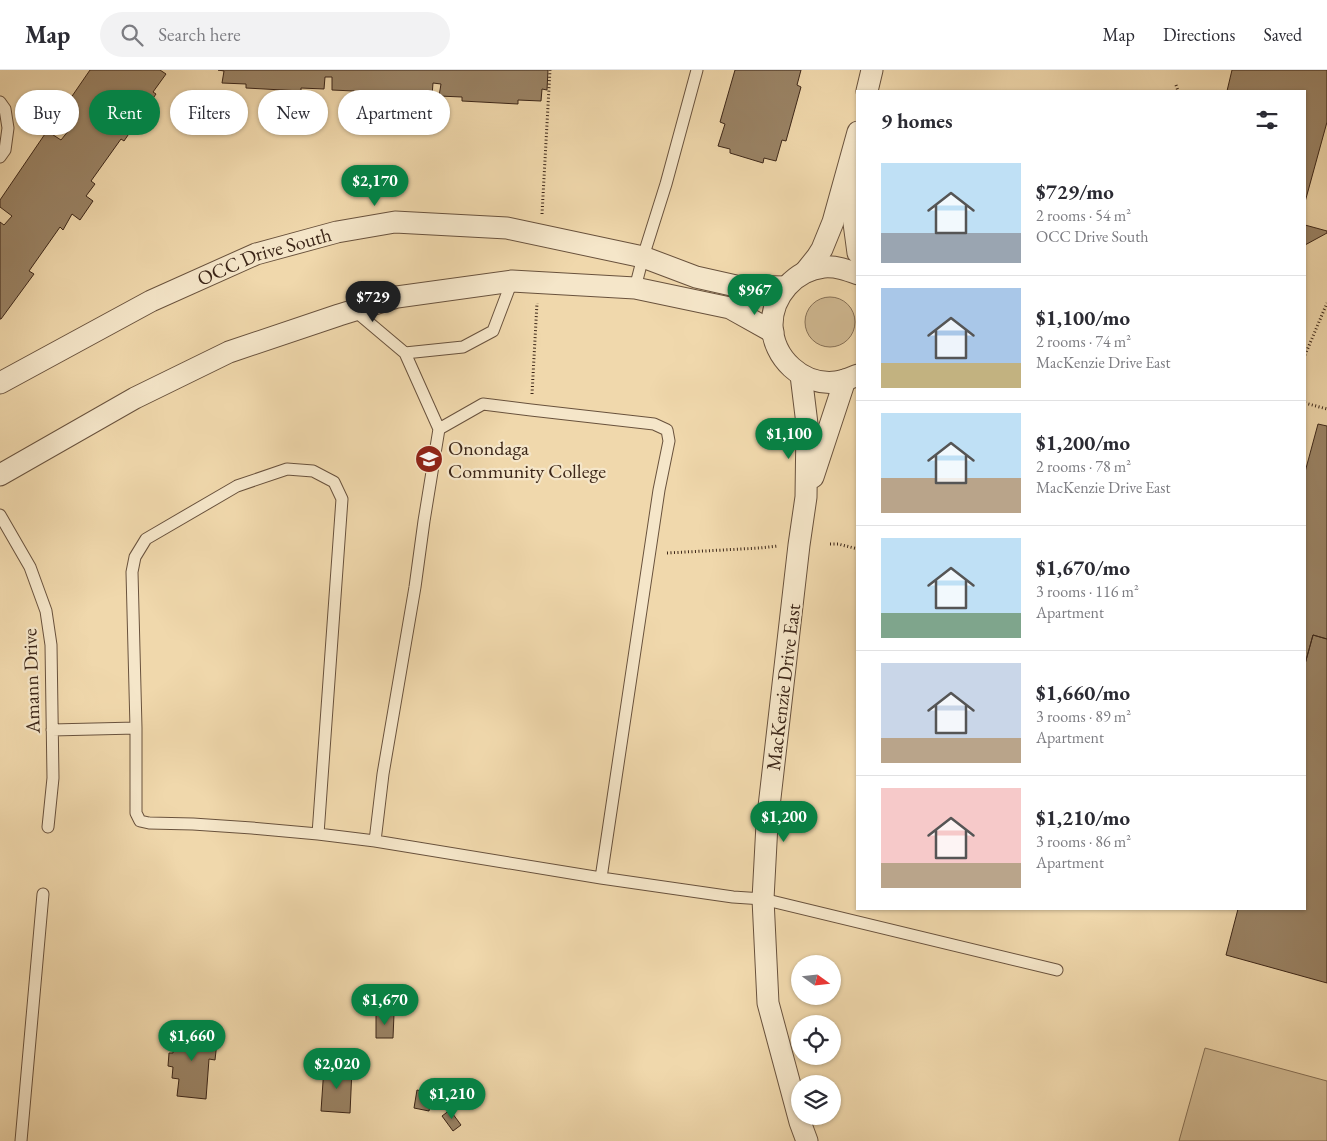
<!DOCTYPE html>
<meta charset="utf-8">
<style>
:root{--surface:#fff;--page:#f2f2f3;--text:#2b2b33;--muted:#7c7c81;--line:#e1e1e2;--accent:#0b8043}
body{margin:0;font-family:"EB Garamond",serif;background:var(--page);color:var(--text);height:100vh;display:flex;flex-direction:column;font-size:19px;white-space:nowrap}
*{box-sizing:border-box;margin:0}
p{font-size:16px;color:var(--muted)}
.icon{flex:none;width:28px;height:28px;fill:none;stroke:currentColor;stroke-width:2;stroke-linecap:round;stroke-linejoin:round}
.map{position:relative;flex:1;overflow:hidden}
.panel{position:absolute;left:856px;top:20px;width:450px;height:820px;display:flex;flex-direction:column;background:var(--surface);border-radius:0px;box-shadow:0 1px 4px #0004}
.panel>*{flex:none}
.hud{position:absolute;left:15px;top:20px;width:475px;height:45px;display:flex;gap:10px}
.needle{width:32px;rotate:105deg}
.controls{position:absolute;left:791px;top:885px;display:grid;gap:10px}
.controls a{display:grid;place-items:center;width:50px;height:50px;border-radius:50%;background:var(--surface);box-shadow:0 1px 4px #0004;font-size:25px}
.price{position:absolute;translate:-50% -42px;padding:0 11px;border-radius:18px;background:var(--accent);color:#fff;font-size:16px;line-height:32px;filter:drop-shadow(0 1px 2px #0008)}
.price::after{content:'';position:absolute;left:50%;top:30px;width:15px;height:11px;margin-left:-8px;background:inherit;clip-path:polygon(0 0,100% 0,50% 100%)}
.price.active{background:#222;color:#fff}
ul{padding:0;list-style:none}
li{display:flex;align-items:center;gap:15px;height:125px;padding:0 25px}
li+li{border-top:1px solid var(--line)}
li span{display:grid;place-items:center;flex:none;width:140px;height:100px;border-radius:0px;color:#555}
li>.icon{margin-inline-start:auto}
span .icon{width:60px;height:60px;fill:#fffc;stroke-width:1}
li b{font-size:21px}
h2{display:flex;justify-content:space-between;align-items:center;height:60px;padding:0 25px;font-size:21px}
.chip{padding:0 18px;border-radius:22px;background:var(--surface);box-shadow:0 1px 4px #0004;font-size:18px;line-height:45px}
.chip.active{background:var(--accent);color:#fff}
header{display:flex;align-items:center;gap:30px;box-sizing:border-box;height:70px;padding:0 25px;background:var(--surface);border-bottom:1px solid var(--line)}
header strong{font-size:24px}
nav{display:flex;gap:28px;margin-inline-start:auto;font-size:18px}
.search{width:350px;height:45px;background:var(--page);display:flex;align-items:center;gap:12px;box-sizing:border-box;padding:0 18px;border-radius:28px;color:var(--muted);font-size:19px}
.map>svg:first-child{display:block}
.grass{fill:#d1ba93;stroke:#867056}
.building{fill:#9a8365;stroke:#3c2618}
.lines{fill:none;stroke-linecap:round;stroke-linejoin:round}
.service-casing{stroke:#69523d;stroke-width:13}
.minor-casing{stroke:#69523d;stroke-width:23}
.path{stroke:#3c2618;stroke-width:3;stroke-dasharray:1 2.5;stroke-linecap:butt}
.service{stroke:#f5e6c9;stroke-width:11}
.minor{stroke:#f5e6c9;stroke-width:21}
.labels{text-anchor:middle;stroke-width:4.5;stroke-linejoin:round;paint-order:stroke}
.street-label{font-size:20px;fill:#3c2618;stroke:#f5e6c9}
.poi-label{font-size:20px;fill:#3c2618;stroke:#f5e6c9;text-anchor:start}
</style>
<header>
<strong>Map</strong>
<div class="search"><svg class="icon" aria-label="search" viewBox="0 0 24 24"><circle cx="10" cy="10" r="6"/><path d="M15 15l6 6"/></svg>Search here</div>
<nav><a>Map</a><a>Directions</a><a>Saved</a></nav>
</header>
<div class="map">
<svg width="1327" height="1071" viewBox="0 0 1327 1071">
<rect width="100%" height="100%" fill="#f0d8ac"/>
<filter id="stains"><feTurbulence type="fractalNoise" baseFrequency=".004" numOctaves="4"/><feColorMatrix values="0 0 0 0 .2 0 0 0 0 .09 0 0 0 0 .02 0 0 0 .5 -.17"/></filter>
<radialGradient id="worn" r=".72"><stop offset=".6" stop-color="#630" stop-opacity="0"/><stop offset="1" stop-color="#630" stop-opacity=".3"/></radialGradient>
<path class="grass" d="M805 252a25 25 0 1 1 50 0a25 25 0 1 1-50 0Z
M 1205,978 L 1327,1011 L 1327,1071 L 1179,1071 Z"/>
<path class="building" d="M 90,0 L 160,0 L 166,4 L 153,22 L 156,24 L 124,71 L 121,69 L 91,111 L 95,114 L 86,126 L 93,131 L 80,150 L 72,144 L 63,160 L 60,157 L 29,201 L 34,204 L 1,249 L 0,249 L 0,152 L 4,155 L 12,146 L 0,137 L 0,130 L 47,61 L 61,70 L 69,60 L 59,53 L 72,35 L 68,32 Z
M 218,0 L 548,0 L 547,20 L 542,19 L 541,31 L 518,30 L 518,34 L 462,31 L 462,27 L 439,26 L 441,14 L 433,13 L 432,26 L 409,23 L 409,28 L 394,26 L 394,35 L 371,34 L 371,25 L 354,24 L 354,21 L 332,20 L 332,7 L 325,7 L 324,19 L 301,18 L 301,21 L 246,18 L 246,14 L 222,13 L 224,1 Z
M 735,0 L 801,0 L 797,15 L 801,17 L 786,71 L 782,70 L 776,91 L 764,88 L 763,93 L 730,83 L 730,79 L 718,76 L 725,54 L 720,52 Z
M 1232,0 L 1327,0 L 1327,52 L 1305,132 L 1305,21 L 1227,21 Z
M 1305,155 L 1327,161 L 1327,163 L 1305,175 Z
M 1318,354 L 1327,356 L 1327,569 L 1313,565 L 1305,594 L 1305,402 Z
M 1313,565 L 1327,569 L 1327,913 L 1226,885 L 1238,839 L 1305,839 L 1305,594 Z
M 376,943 L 394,944 L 393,968 L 376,968 Z
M 180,956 L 199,958 L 199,963 L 209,964 L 208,971 L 217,972 L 215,990 L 209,989 L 206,1029 L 177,1026 L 179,1009 L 172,1008 L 173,997 L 168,996 L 169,983 L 173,983 L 175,966 L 180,966 Z
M 324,997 L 352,999 L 350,1043 L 321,1041 Z
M 417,1020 L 432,1023 L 429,1041 L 414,1038 Z
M 450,1040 L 461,1055 L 453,1061 L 442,1046 Z"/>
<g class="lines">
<g class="service-casing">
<path id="service" d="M 0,32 L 5,39 L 8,58 L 5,80 L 0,87
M 635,218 L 643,187 L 666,114 L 697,0
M 354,240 L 405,283 L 463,277 L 493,261 L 512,211
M 405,283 L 439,359
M 0,445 L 30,497 L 46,541 L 51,575 L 53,708 L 48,757
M 136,658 L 132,502 L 135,487 L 146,469 L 237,416 L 287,399 L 313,401 L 334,412 L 342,429 L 318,764
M 52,660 L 136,658 L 136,743 L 140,751 L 149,753 L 193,754 L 252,758 L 318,764 L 375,771 L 601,808 L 733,827 L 763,829 L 1057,900
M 375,771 L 383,704 L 415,517 L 424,451 L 439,359 L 483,334 L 531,340 L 654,354 L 667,360 L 669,371 L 659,420 L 601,808
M 21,1071 L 43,824"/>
</g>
<g class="minor-casing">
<g id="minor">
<path d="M 867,21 L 872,0"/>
<path d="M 856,101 L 854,153 L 858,183"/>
<path d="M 805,202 L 817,187 L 822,179 L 833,152 L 858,62"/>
<path d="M 858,204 C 847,200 836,196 824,197 C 795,200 772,226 772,255 C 773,288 802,316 836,312 C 844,311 850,308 858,305"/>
<path d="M 801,305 L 807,354 L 806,427 L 799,475 L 767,754 L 763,829 L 768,933 L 800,1052 L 807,1071"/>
<path id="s1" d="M 0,313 L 151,231 L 256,184 L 337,162 L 395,152 L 507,158 L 643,187 L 696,207 L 736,216 L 786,217"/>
<path d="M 0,405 L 135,328 L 229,282 L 339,245 L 397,227 L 512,211 L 635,218 L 730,238 L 773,262"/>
<path d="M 813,407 L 845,310"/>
</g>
</g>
<path class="path" d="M 1176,15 L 1178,21
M 542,144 L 550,0
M 1305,285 L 1327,233
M 532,324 L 537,233
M 1305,333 L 1327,339
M 830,474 L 838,474 L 858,479
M 667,483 L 760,478 L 778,476"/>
<use href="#service" class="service"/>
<use href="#minor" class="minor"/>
</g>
<defs>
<g id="university-disc" transform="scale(1.4375)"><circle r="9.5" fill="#8f2418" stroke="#f5e6c9"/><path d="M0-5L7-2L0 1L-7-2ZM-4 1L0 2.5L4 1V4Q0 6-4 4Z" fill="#fff"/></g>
</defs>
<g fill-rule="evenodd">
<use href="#university-disc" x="429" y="389"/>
</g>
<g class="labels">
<g class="street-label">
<text dy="7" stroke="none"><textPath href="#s1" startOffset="294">OCC Drive South</textPath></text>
<text transform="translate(31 611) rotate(-92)" y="7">Amann Drive</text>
<text transform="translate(783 617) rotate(-83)" y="7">MacKenzie Drive East</text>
</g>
<g class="poi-label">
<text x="448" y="385">Onondaga<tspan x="448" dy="23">Community College</tspan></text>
</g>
</g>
<rect width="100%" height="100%" filter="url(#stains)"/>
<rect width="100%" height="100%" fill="url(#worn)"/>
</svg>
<div class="controls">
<a><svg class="needle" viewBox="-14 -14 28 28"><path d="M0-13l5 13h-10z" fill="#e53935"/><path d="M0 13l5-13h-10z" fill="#7c7c81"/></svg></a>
<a><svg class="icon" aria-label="locate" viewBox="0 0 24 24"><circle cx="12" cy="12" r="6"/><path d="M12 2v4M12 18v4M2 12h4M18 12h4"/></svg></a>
<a><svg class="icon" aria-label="layers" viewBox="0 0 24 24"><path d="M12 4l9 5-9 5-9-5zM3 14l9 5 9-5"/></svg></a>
</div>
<b class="price" style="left:375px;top:137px">$2,170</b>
<b class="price" style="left:755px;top:246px">$967</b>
<b class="price active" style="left:373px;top:253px">$729</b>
<b class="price" style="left:789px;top:390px">$1,100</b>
<b class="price" style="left:784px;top:773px">$1,200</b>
<b class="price" style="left:385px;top:956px">$1,670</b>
<b class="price" style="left:192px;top:992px">$1,660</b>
<b class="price" style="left:337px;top:1020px">$2,020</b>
<b class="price" style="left:452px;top:1050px">$1,210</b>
<div class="hud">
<a class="chip">Buy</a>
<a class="chip active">Rent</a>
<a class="chip">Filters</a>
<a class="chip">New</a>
<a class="chip">Apartment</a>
</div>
<section class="panel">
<h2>9 homes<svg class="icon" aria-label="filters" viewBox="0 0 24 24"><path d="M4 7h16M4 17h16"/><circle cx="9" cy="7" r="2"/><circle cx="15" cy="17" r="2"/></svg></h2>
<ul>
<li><span style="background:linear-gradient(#bfe0f5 70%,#9aa5b1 0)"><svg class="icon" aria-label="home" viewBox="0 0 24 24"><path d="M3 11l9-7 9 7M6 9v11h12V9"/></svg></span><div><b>$729/mo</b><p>2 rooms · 54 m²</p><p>OCC Drive South</p></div></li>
<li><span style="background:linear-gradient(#a9c7e8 75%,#c2b280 0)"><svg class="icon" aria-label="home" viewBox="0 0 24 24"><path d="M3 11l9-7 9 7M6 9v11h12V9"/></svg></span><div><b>$1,100/mo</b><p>2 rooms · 74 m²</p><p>MacKenzie Drive East</p></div></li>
<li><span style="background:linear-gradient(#bfe0f5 65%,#b9a48a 0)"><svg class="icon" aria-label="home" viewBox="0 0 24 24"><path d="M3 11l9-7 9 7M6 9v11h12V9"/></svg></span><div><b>$1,200/mo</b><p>2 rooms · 78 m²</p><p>MacKenzie Drive East</p></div></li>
<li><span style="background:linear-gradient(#bfe0f5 75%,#7fa58c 0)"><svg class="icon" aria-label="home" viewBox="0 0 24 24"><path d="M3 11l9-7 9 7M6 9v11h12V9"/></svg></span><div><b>$1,670/mo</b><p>3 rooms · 116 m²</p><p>Apartment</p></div></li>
<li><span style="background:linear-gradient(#c9d6e8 75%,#b9a48a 0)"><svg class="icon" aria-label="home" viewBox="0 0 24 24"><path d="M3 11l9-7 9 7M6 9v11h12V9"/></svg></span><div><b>$1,660/mo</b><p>3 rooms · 89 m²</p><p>Apartment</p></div></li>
<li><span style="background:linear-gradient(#f6c9c9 75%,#b9a48a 0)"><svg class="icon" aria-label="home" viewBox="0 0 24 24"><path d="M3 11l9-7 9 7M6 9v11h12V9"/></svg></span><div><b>$1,210/mo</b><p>3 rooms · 86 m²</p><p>Apartment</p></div></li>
</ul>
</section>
</div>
